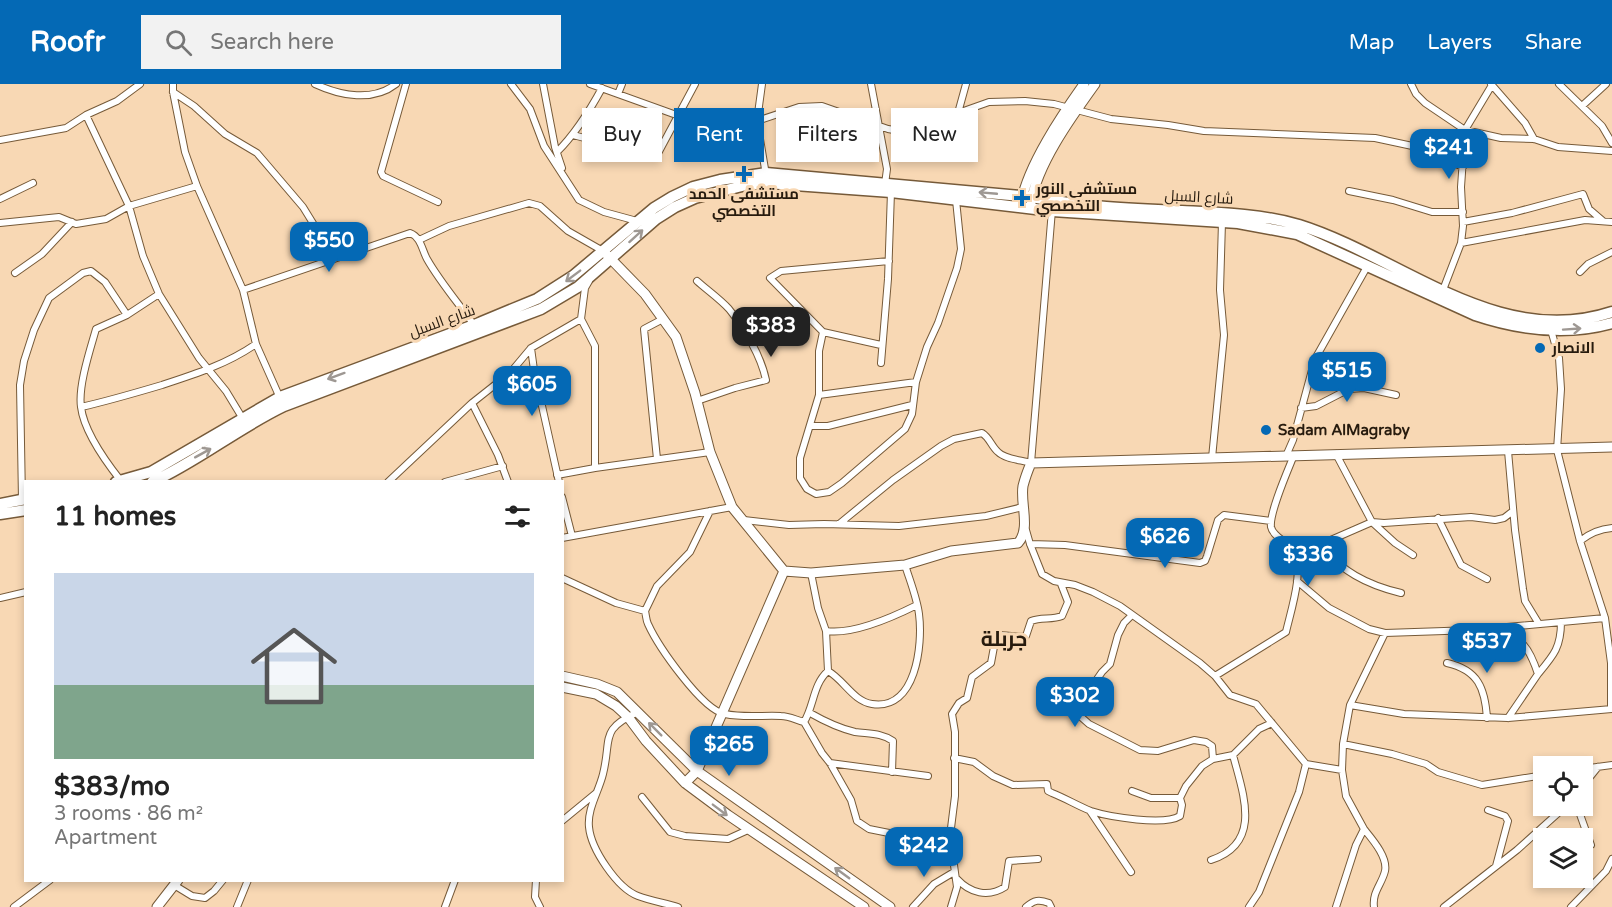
<!DOCTYPE html>
<meta charset="utf-8">
<style>
:root{--surface:#fff;--page:#f2f2f2;--text:#222;--muted:#767676;--accent:#0469b5}
body{margin:0;font-family:"Varela Round",Cairo,sans-serif;background:var(--page);color:var(--text);height:100vh;display:flex;flex-direction:column;font-size:22px;white-space:nowrap}
*{box-sizing:border-box;margin:0}
p{font-size:20px;color:var(--muted)}
.icon{flex:none;width:33px;height:33px;fill:none;stroke:currentColor;stroke-width:2;stroke-linecap:round;stroke-linejoin:round}
.map{position:relative;flex:1;overflow:hidden}
.sheet{position:absolute;left:24px;top:396px;width:540px;height:402px;display:flex;flex-direction:column;background:var(--surface);border-radius:0px;box-shadow:0 3px 9px #0003}
.sheet>*{flex:none}
.banner{position:absolute;left:582px;top:24px;width:570px;height:54px;display:flex;gap:12px}
.tools{position:absolute;left:1533px;top:672px;display:grid;gap:12px}
.tools a{display:grid;place-items:center;width:60px;height:60px;border-radius:0px;background:var(--surface);box-shadow:0 3px 9px #0003;font-size:30px}
.price{position:absolute;translate:-50% -51px;padding:0 14px;border-radius:12px;background:var(--accent);color:#fff;font-size:20px;line-height:39px;filter:drop-shadow(0 2px 3px #0008)}
.price::after{content:'';position:absolute;left:50%;top:36px;width:18px;height:14px;margin-left:-9px;background:inherit;clip-path:polygon(0 0,100% 0,50% 100%)}
.price.current{background:#222;color:#fff}
ul{padding:0;list-style:none}
li{display:grid;align-content:center;gap:12px;height:318px;padding:0 30px}
li span{display:grid;place-items:center;height:186px;border-radius:0px;color:#555}
li>.icon{margin-inline-start:auto}
span .icon{width:108px;height:108px;fill:#fffc;stroke-width:1}
li b{font-size:26px}
h2{display:flex;justify-content:space-between;align-items:center;height:72px;padding:0 30px;font-size:26px}
.chip{padding:0 21px;border-radius:0px;background:var(--surface);box-shadow:0 3px 9px #0003;font-size:21px;line-height:54px}
.chip.current{background:var(--accent);color:#fff}
header{display:flex;align-items:center;gap:36px;box-sizing:border-box;height:84px;padding:0 30px;background:var(--accent);color:#fff}
header strong{font-size:28px}
nav{display:flex;gap:33px;margin-inline-start:auto;font-size:21px}
.search{width:420px;height:54px;background:var(--page);display:flex;align-items:center;gap:15px;box-sizing:border-box;padding:0 21px;border-radius:0px;color:var(--muted);font-size:22px}
.map>svg:first-child{display:block}
.lines{fill:none;stroke-linecap:round;stroke-linejoin:round}
.street-casing{stroke:#765a39;stroke-width:8}
.secondary-casing{stroke:#765a39;stroke-width:11}
.primary-casing{stroke:#765a39;stroke-width:13}
.street{stroke:#fff;stroke-width:6}
.secondary{stroke:#fff;stroke-width:9}
.primary{stroke:#fff;stroke-width:10}
.oneway{stroke:#9e9893}
.poi-dot{fill:#0469b5;stroke:#f8d8b4;stroke-width:2}
.labels{text-anchor:middle;stroke-width:6;stroke-linejoin:round;paint-order:stroke}
.poi-label{font-size:15px;font-weight:bold;fill:#271b0e;stroke:#f8d8b4;text-anchor:start}
.street-label{font-size:15px;fill:#271b0e;stroke:#f8d8b4}
.district-label{font-size:21px;font-weight:bold;fill:#271b0e;stroke:#f8d8b4}
</style>
<header>
<strong>Roofr</strong>
<div class="search"><svg class="icon" aria-label="search" viewBox="0 0 24 24"><circle cx="10" cy="10" r="6"/><path d="M15 15l6 6"/></svg>Search here</div>
<nav><a>Map</a><a>Layers</a><a>Share</a></nav>
</header>
<div class="map">
<svg width="1612" height="823" viewBox="0 0 1612 823">
<rect width="100%" height="100%" fill="#f8d8b4"/>
<g class="lines">
<g class="street-casing">
<path id="street" d="M 173,0 L 173,8 L 185,68 L 197,102 L 243,206
M 315,0 C 341,12 373,18 396,0
M 406,0 L 381,88 L 383,92 L 438,118
M 511,0 L 530,25 L 544,62 L 579,116 L 604,128 L 637,137
M 543,0 L 555,63 L 562,84
M 590,0 L 732,51 L 760,51
M 762,0 L 757,37 L 766,91
M 871,0 L 887,85 L 885,100
M 1411,0 L 1416,10 L 1425,19 L 1465,46 L 1501,54 L 1534,55 L 1558,63 L 1612,67
M 1491,0 L 1525,39 L 1534,55
M 1559,0 L 1602,42 L 1612,59
M 173,8 L 194,22 L 225,50 L 257,69 L 303,123 L 319,149 L 327,177
M 618,10 L 622,0
M 1582,22 L 1606,0
M 958,29 L 966,0
M 86,31 L 129,122 L 143,172 L 159,210 L 199,274 L 226,307 L 243,335
M 757,37 L 799,23 L 822,22 L 888,45 L 934,53 L 945,46 L 958,29 L 989,18 L 1025,17 L 1054,20 L 1111,35 L 1168,41 L 1204,47 L 1375,54 L 1417,63 L 1463,83
M 573,51 L 656,73 L 695,0
M 0,56 L 66,44 L 86,31 L 117,17 L 140,0
M 557,68 C 576,49 589,28 602,4
M 1349,107 L 1393,116 L 1432,128 L 1463,128
M 0,115 L 33,99
M 1463,138 L 1512,129 L 1583,110 L 1589,125 L 1603,137
M 0,139 L 59,133 L 76,140 L 106,135 L 129,122 L 197,102
M 419,156 L 449,142 L 529,119 L 540,122 L 568,147 L 603,167
M 1461,159 L 1585,136 L 1612,138
M 1580,188 L 1588,180 L 1612,168
M 15,189 L 42,170 L 72,138
M 697,197 C 707,206 720,215 729,225 C 745,245 761,272 766,296 L 735,304 L 697,317
M 1443,206 L 1461,159 L 1463,142 L 1461,103 L 1465,46 L 1492,1
M 581,235 L 595,262 L 595,384 L 710,368
M 1551,246 L 1559,274 L 1561,305 L 1557,366 L 1580,457 L 1605,534 L 1611,579 L 1611,625
M 823,248 L 770,194 L 781,187 L 889,177
M 881,261 L 823,248 L 819,267 L 819,311 L 916,298
M 531,264 L 534,286 L 559,398
M 881,279 L 888,195 L 891,108
M 819,311 L 800,374 L 800,394 L 807,405 L 816,410 L 829,408 L 842,399 L 905,345 L 912,330 L 916,298 L 927,263 L 938,239 L 957,184 L 961,165 L 956,116
M 280,314 L 256,260 L 243,206 L 410,149 C 421,153 422,166 427,175 C 440,198 459,220 474,241
M 472,319 L 498,371 L 508,398
M 81,323 C 108,317 135,309 162,301 C 196,290 227,280 256,260
M 1301,324 L 1316,322 L 1349,305 L 1364,304 L 1396,311
M 810,342 L 828,342 L 912,321
M 1508,367 L 1515,446 L 1523,505 L 1525,517 L 1539,540
M 1336,370 L 1372,438 L 1384,439 L 1471,433 L 1495,436 L 1504,434 L 1513,427
M 1286,372 L 1293,356 L 1315,275 L 1368,181
M 1212,374 L 1224,251 L 1220,206 L 1222,138
M 657,375 L 644,245 L 663,235
M 557,391 L 595,384
M 121,397 C 106,378 84,348 81,323 C 78,302 90,266 96,245 L 127,231 L 159,210
M 388,398 L 472,319 L 510,289 L 531,264 L 581,235 L 585,204 L 589,197
M 445,398 L 503,382
M 562,413 L 572,452
M 22,416 L 20,301 L 24,277 L 34,246 L 49,214 L 83,189 L 91,187 L 105,198 L 127,231
M 1438,434 L 1461,481 L 1487,495
M 744,436 L 789,441 L 824,440 L 899,442 L 986,432 L 1023,423
M 839,440 L 893,396 L 941,362 L 954,355 L 982,349 C 990,354 991,362 998,368 C 1005,375 1021,376 1031,379 L 1052,126
M 1026,446 L 1030,460 L 1042,490 L 1054,497 L 1075,501 L 1093,508 L 1120,522 L 1200,579 L 1215,592 L 1230,611 L 1256,620 L 1306,680 L 1299,708 L 1259,808 L 1249,823
M 562,454 L 732,423
M 1580,457 C 1590,449 1599,445 1612,444
M 1030,460 L 1065,461 L 1200,479 L 1205,477 L 1207,472 L 1218,436 L 1224,431 L 1271,437
M 1317,462 C 1345,487 1363,500 1401,509
M 1298,474 L 1317,462 L 1372,438 L 1395,459 L 1413,471
M 811,489 L 818,524 L 826,547 L 828,587 C 844,596 853,617 872,620 C 916,627 923,561 919,530 C 917,514 910,497 905,481
M 562,494 L 616,519 L 645,527 C 646,531 646,536 648,540 C 658,562 702,626 725,630 C 744,634 762,631 781,632 C 789,632 796,636 804,638 L 822,669 L 830,679 L 851,716 L 857,737 L 869,745 L 889,749
M 1297,497 L 1329,524 L 1369,545 L 1385,549 L 1474,546 L 1605,534
M 0,514 L 26,508
M 645,527 L 657,502 L 690,468 L 710,427
M 1132,531 L 1124,539 L 1118,551 L 1110,580 L 1102,588 L 1077,624 L 1080,632 L 1089,640 L 1140,666 L 1158,667 L 1194,656 L 1206,658 L 1212,662 L 1213,675
M 1496,545 C 1523,555 1529,563 1538,590 L 1508,634
M 826,547 C 853,551 893,533 917,521
M 1447,579 C 1478,586 1485,604 1487,634
M 1538,590 C 1554,571 1561,563 1561,538
M 1215,592 L 1286,548 C 1291,526 1305,485 1293,466 C 1287,457 1273,453 1271,443 C 1269,429 1288,386 1294,371
M 1350,621 L 1404,630 L 1508,634 L 1612,625
M 638,628 C 599,646 612,654 603,690 C 599,707 587,725 589,743 C 591,765 617,804 638,812 C 651,817 665,819 678,823
M 810,629 C 824,637 838,644 855,648 C 869,650 882,649 893,657 L 892,688
M 804,638 C 814,622 813,600 828,587
M 1343,660 L 1392,670 L 1426,680 L 1438,688 L 1482,701 L 1544,691
M 954,674 L 974,678 L 993,692 L 1013,701 L 1047,700 L 1048,707 L 1052,709 C 1065,714 1078,722 1091,727 C 1110,733 1164,742 1180,732 L 1182,721 L 1180,714 L 1186,702 L 1202,682 L 1213,675 L 1233,671 L 1259,645 L 1272,639
M 830,679 L 928,692
M 1306,680 L 1342,686
M 1582,685 L 1612,681
M 1582,703 L 1598,683
M 1132,707 L 1151,714 L 1180,714
M 642,713 L 670,748 L 685,752 L 728,755 L 750,745
M 1577,722 L 1591,761
M 1488,726 L 1505,732 L 1508,737 L 1496,782
M 1090,727 L 1131,788
M 562,737 L 596,709
M 1364,745 C 1372,755 1388,773 1385,787 C 1382,800 1372,808 1374,823
M 1211,776 C 1263,759 1243,710 1233,671
M 957,795 C 970,809 988,814 1005,803 L 1009,777 L 1038,775
M 536,796 L 535,813 L 540,823
M 174,801 L 192,812 L 205,814 L 214,807 L 223,796
M 14,823 L 50,796
M 237,823 L 248,796
M 445,823 L 455,796
M 913,823 L 934,800 L 954,788
M 951,823 L 957,803 L 950,752 L 955,712 L 955,648 L 952,630 L 959,619 L 967,614 L 972,593 L 991,579 L 996,552 C 1006,549 1016,555 1026,552 L 1031,537 C 1041,533 1052,536 1062,532 L 1068,518 L 1061,500
M 1026,823 C 1034,816 1039,815 1049,819 L 1051,823
M 1336,823 L 1356,761 L 1364,745 L 1346,712 L 1342,686 L 1343,660 L 1350,621 L 1385,549
M 1444,823 L 1517,766 L 1566,722
M 1571,823 L 1606,787 L 1612,775"/>
</g>
<g class="secondary-casing">
<path id="secondary" d="M 1021,119 C 1028,81 1062,31 1084,0
M 1031,119 C 1037,80 1072,32 1095,0
M 607,171 L 645,210 L 676,253 L 695,309 L 710,368 L 732,423 L 784,487 L 811,489 L 905,481 L 951,467 L 1018,459 C 1031,445 1020,419 1023,402 C 1025,394 1028,386 1031,379 L 1612,363
M 562,592 L 597,600 L 617,608 L 697,687 L 890,823
M 562,603 L 596,610 L 616,622 L 628,633 L 646,657 L 685,699 L 728,731 L 864,823
M 685,699 L 697,687 L 784,487
M 157,823 L 178,796"/>
</g>
<g class="primary-casing">
<path id="primary" d="M 116,398 L 151,388 L 280,313 L 474,241 L 537,215 L 573,192 L 654,124 L 672,113 L 693,103 L 720,96 L 766,89 L 1032,113 C 1081,123 1132,125 1182,127 C 1221,129 1261,130 1299,141 C 1401,173 1498,266 1612,228
M 152,398 C 198,377 238,344 284,322 L 541,225 L 578,203 L 656,135 L 675,123 L 695,114 L 746,101 L 767,99 L 891,108 L 1052,127 L 1238,139 L 1297,150 L 1475,231 C 1520,246 1566,252 1612,239
M 0,420 L 26,415
M 0,430 L 26,426"/>
</g>
<use href="#street" class="street"/>
<use href="#secondary" class="secondary"/>
<use href="#primary" class="primary"/>
</g>
<defs><path id="oneway-shaft" d="M-6 0H5M1.5-3L5.5 0L1.5 3" fill="none" stroke-width="1.6" stroke-linecap="round" stroke-linejoin="round" transform="scale(1.5)"/></defs>
<g class="oneway">
<use href="#oneway-shaft" transform="translate(988 109) rotate(-175)"/>
<use href="#oneway-shaft" transform="translate(636 152) rotate(-42)"/>
<use href="#oneway-shaft" transform="translate(573 192) rotate(143)"/>
<use href="#oneway-shaft" transform="translate(1572 245) rotate(-4)"/>
<use href="#oneway-shaft" transform="translate(336 292) rotate(160)"/>
<use href="#oneway-shaft" transform="translate(203 369) rotate(-29)"/>
<use href="#oneway-shaft" transform="translate(655 645) rotate(-135)"/>
<use href="#oneway-shaft" transform="translate(720 726) rotate(37)"/>
<use href="#oneway-shaft" transform="translate(842 789) rotate(-144)"/>
</g>
<g class="poi-dot">
<path d="M741 81h6v6h6v6h-6v6h-6v-6h-6v-6h6z"/>
<path d="M1019 105h6v6h6v6h-6v6h-6v-6h-6v-6h6z"/>
<circle cx="1540" cy="264" r="6"/>
<circle cx="1266" cy="346" r="6"/>
</g>
<g class="labels">
<g class="poi-label">
<text x="1036" y="110">مستشفى النور<tspan x="1036" dy="17">التخصصي</tspan></text>
<text x="744" y="115" text-anchor="middle">مستشفى الحمد<tspan x="744" dy="17">التخصصي</tspan></text>
<text x="1552" y="269">الانصار</text>
<text x="1278" y="351">Sadam AlMagraby</text>
</g>
<g class="street-label">
<text transform="translate(1199 113) rotate(3)" y="5">شارع السبل</text>
<text transform="translate(442 237) rotate(-20)" y="5">شارع السبل</text>
</g>
<g class="district-label">
<text x="1004" y="562">جربلة</text>
</g>
</g>
</svg>
<div class="tools">
<a><svg class="icon" aria-label="locate" viewBox="0 0 24 24"><circle cx="12" cy="12" r="6"/><path d="M12 2v4M12 18v4M2 12h4M18 12h4"/></svg></a>
<a><svg class="icon" aria-label="layers" viewBox="0 0 24 24"><path d="M12 4l9 5-9 5-9-5zM3 14l9 5 9-5"/></svg></a>
</div>
<b class="price" style="left:1449px;top:96px">$241</b>
<b class="price" style="left:329px;top:189px">$550</b>
<b class="price current" style="left:771px;top:274px">$383</b>
<b class="price" style="left:1347px;top:319px">$515</b>
<b class="price" style="left:532px;top:333px">$605</b>
<b class="price" style="left:1165px;top:485px">$626</b>
<b class="price" style="left:1308px;top:503px">$336</b>
<b class="price" style="left:1487px;top:590px">$537</b>
<b class="price" style="left:1075px;top:644px">$302</b>
<b class="price" style="left:729px;top:693px">$265</b>
<b class="price" style="left:924px;top:794px">$242</b>
<div class="banner">
<a class="chip">Buy</a>
<a class="chip current">Rent</a>
<a class="chip">Filters</a>
<a class="chip">New</a>
</div>
<section class="sheet">
<h2>11 homes<svg class="icon" aria-label="filters" viewBox="0 0 24 24"><path d="M4 7h16M4 17h16"/><circle cx="9" cy="7" r="2"/><circle cx="15" cy="17" r="2"/></svg></h2>
<ul>
<li><span style="background:linear-gradient(#c9d6e8 60%,#7fa58c 0)"><svg class="icon" aria-label="home" viewBox="0 0 24 24"><path d="M3 11l9-7 9 7M6 9v11h12V9"/></svg></span><div><b>$383/mo</b><p>3 rooms · 86 m²</p><p>Apartment</p></div></li>
</ul>
</section>
</div>
